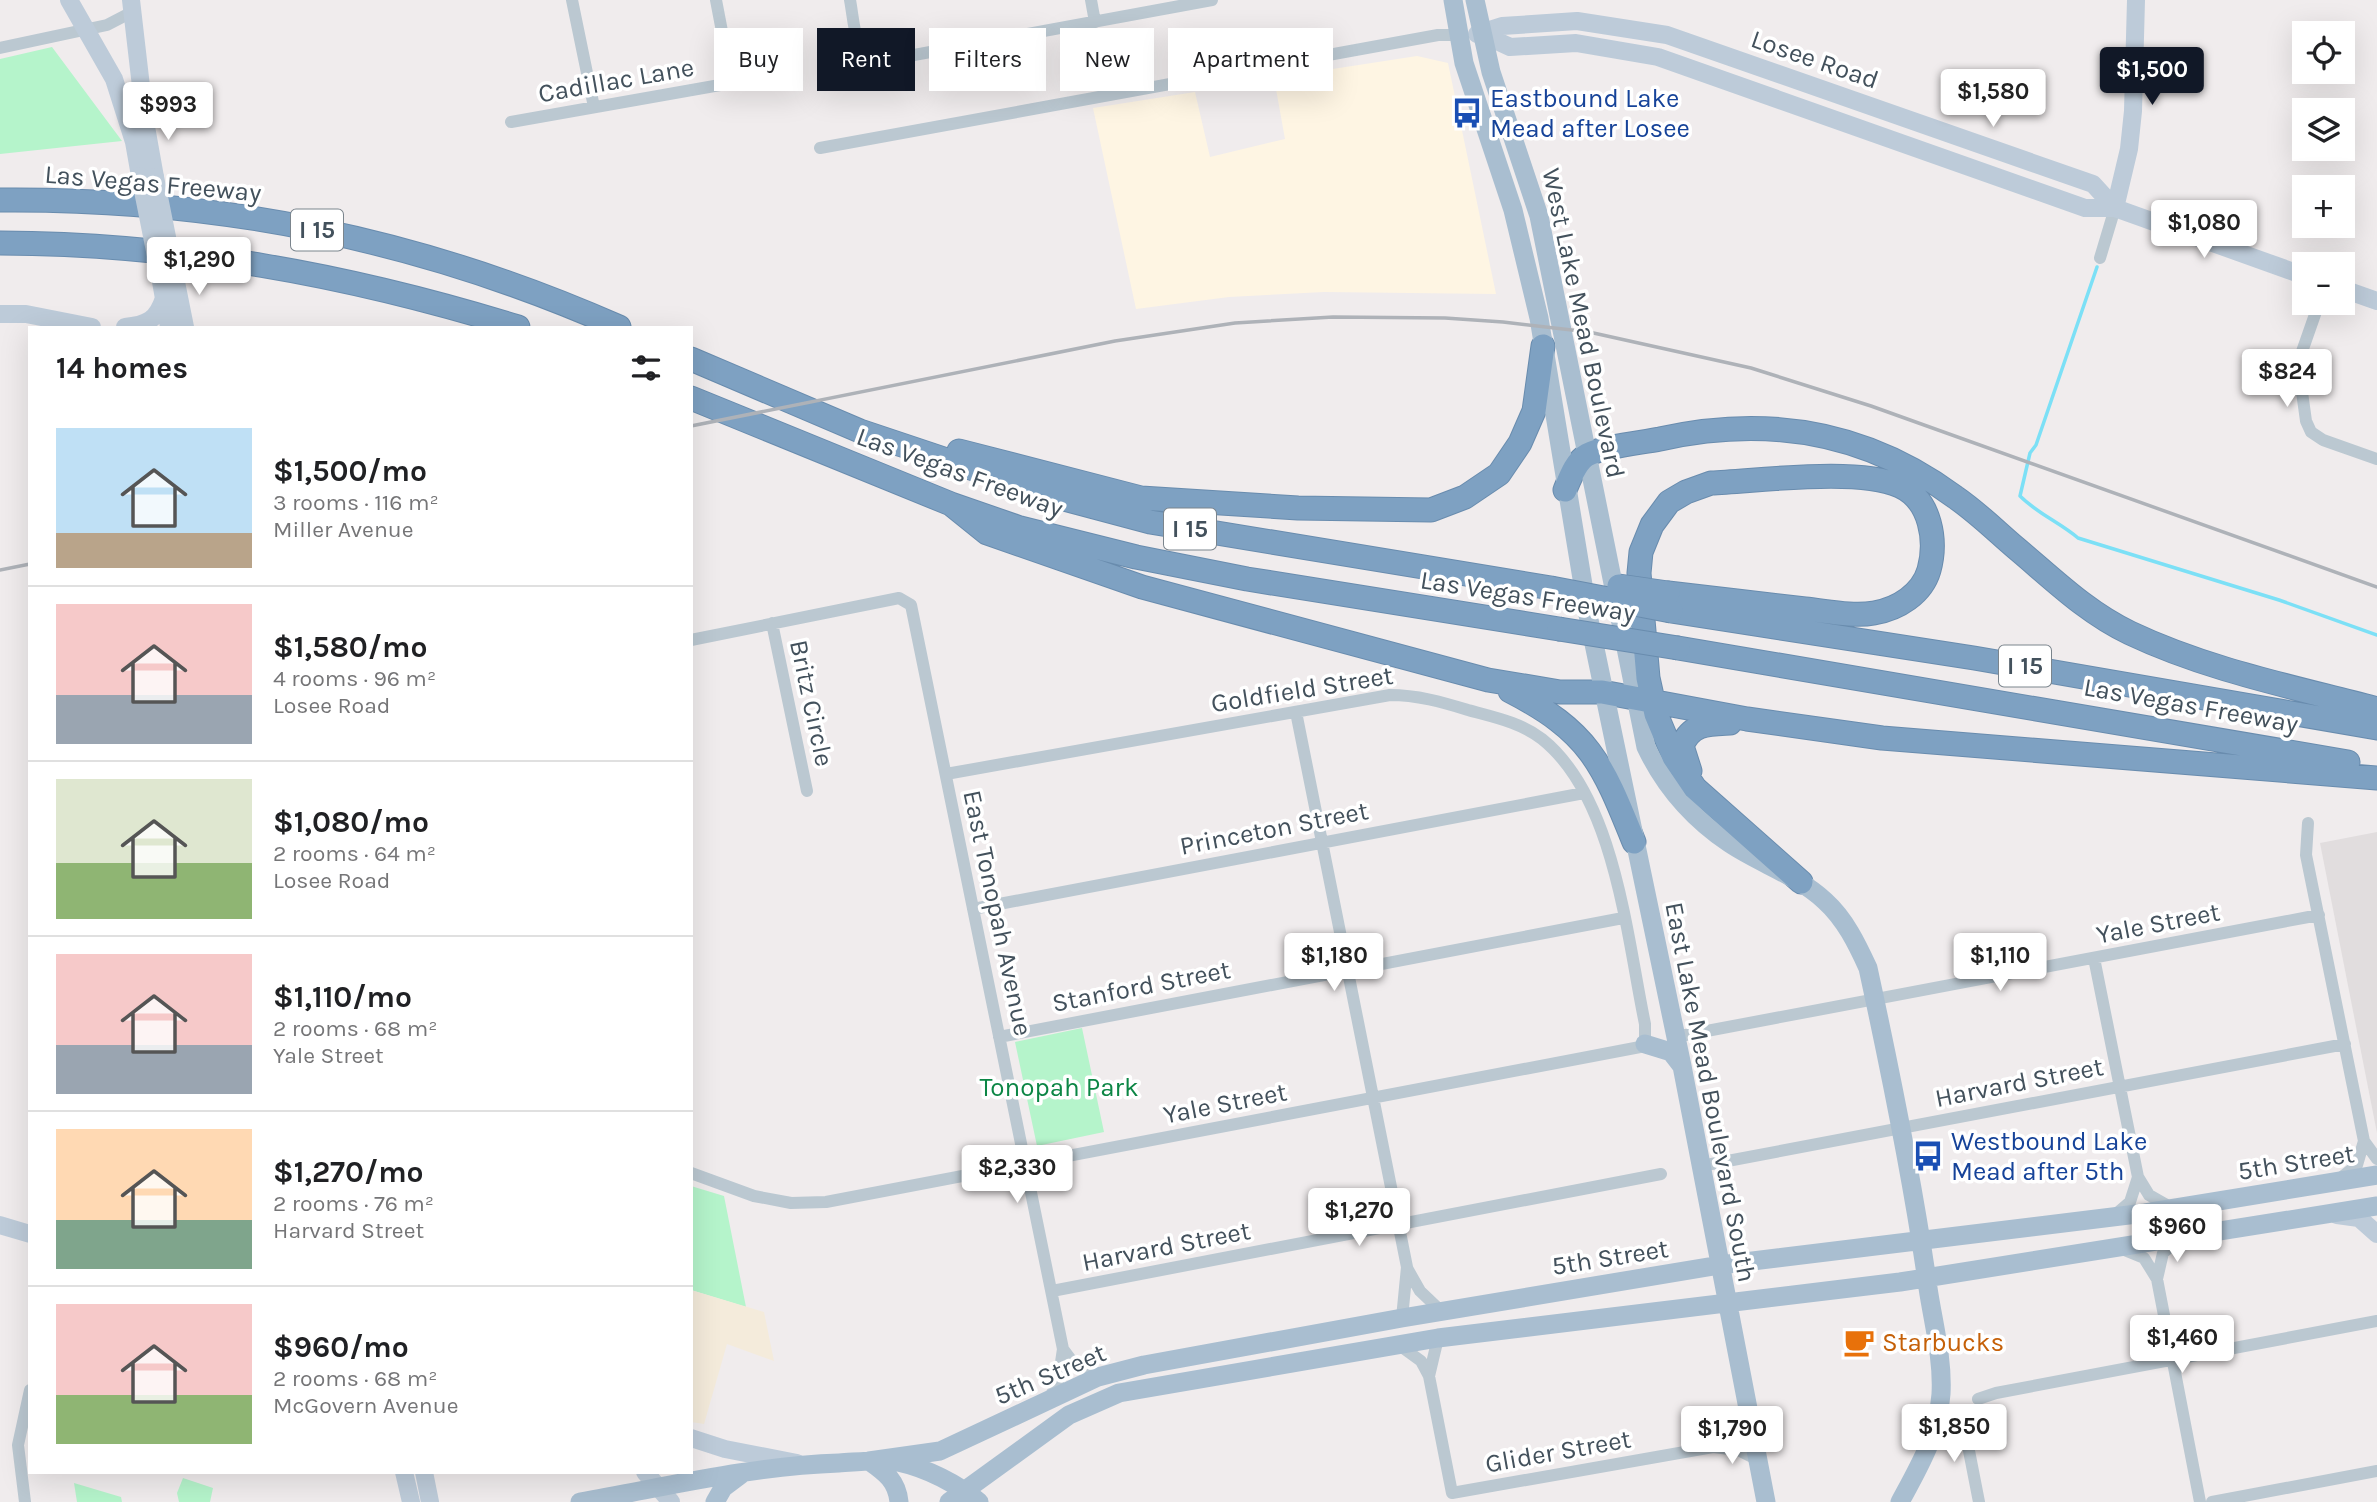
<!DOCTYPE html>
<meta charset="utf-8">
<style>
:root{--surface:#fff;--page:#f2f2f2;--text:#202124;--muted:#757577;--line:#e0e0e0;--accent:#111827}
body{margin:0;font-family:Karla,sans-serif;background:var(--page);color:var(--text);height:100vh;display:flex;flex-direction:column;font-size:26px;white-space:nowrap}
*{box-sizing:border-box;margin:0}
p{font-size:23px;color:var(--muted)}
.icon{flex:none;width:38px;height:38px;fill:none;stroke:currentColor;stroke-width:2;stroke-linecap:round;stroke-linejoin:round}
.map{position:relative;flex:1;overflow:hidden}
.panel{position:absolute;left:28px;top:326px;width:665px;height:1148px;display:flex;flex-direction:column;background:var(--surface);border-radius:0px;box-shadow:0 7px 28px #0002}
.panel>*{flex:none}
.hud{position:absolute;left:714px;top:28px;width:665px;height:63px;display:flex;gap:14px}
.controls{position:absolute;left:2292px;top:21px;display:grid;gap:14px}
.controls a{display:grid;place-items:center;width:63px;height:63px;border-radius:0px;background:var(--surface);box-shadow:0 7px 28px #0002;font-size:35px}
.price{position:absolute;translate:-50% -60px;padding:0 16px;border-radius:7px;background:#fff;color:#222;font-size:23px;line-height:46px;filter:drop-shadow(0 2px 4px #0008)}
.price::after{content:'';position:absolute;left:50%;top:42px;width:21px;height:16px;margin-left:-10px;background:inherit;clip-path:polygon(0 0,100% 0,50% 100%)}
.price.active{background:var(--accent);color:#fff}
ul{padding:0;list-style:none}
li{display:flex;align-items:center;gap:21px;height:175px;padding:0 28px}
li+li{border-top:2px solid var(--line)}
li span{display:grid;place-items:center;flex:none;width:196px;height:140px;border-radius:0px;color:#555}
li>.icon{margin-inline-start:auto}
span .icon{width:84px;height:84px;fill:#fffc;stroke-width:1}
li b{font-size:30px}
h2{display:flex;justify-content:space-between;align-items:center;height:84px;padding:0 28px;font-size:30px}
.pill{padding:0 24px;border-radius:0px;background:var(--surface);box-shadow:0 7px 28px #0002;font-size:24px;line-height:63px}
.pill.active{background:var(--accent);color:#fff}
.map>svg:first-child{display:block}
.commercial{fill:#fef5e3}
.education{fill:#e1ddde}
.green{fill:#b5f4cb}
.sand{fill:#f4ebdb}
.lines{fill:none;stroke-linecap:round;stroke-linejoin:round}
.stream{stroke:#7ce0f6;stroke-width:3.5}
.highway-casing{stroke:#698cae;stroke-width:25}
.street{stroke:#bbc8d1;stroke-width:12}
.secondary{stroke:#bdcbd9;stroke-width:18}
.primary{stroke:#a9bed0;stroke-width:19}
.highway{stroke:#7ea1c2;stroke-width:23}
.rail{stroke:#aeb2b8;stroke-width:3.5}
.highway-bridge-casing{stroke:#698cae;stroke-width:25;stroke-linecap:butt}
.secondary-bridge{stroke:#bdcbd9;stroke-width:18}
.highway-bridge{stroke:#7ea1c2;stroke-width:23}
.labels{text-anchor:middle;stroke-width:7;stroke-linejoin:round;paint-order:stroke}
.shield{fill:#fff;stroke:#7b858d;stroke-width:2}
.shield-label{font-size:24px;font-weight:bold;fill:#43515c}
.street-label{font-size:26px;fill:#43515c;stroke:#fff}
.transit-label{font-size:26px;fill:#164399;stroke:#fff;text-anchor:start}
.park-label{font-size:26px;fill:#0c8645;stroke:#fff}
.food-label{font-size:26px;fill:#c56008;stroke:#fff;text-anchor:start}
</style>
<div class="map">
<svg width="2377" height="1502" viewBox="0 0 2377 1502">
<rect width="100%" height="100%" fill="#f0eced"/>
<path class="commercial" d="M 1417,56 L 1448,63 L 1496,294 L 1324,292 L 1229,297 L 1136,309 L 1093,108 L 1195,92 L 1210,157 L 1285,139 L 1274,78 Z"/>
<path class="education" d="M 2377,832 L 2377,1133 L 2320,843 Z"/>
<path class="green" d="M 52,47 L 122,141 L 0,154 L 0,59 Z
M 1082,1028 L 1104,1132 L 1037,1146 L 1015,1042 Z
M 691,1186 L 724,1196 L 746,1307 L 691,1290 Z
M 183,1478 L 213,1488 L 210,1502 L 179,1502 L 177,1493 Z
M 74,1483 L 121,1497 L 122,1502 L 77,1502 Z"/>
<path class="sand" d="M 691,1290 L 764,1312 L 774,1361 L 727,1344 L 704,1424 L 691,1422 Z"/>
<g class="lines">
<path class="stream" d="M 2097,267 L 2036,445 L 2030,453 L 2020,496 C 2038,514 2059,522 2078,538 L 2279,600 L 2377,635"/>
<g class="highway-casing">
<path id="highway" d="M 0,200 C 218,198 420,239 619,327
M 0,243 C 181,244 346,274 518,327
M 691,359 L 860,431 L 1060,498 L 1150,522 L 1551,588
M 691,398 L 951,504 L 1020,528 L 1136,557 L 1247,579 L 1559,629
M 959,451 L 1141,498 L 1298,508 L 1431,510 L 1465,497 L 1499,474 L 1520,443 L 1534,411 L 1543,346
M 1565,490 C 1570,478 1576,461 1587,455 C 1605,446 1640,443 1660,439 C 1767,415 1866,431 1955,497 C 1977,512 1996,531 2016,548 C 2053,579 2086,612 2130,633 C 2208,670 2294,687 2377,709
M 951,504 L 987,533 L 1142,587 L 1488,680 L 1560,692 L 1602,692 L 1747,719 L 1882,738 L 2377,778
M 1668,593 C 1714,598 1759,604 1805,609 C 1826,611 1853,617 1874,613 C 1898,609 1922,594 1929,570 C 1937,541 1931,500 1900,486 C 1858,467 1759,481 1711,483 L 1686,492 L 1669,502 L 1652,525 L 1641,552 L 1639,573 L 1648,678 L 1656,714 L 1674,757 L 1695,788 L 1801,882
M 1671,611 L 1974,658 L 2377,728
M 1678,648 L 2348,762
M 1510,691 C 1590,732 1602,763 1634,842
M 1690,771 L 1682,746 C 1691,723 1709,724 1730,723"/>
</g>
<path class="street" d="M 572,0 L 594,107
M 850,0 C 854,20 854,56 876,62 L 1212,0
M 1091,0 L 1095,22
M 0,48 L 107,25 L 134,11
M 511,122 L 720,85 L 727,78 L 729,68 L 716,0
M 820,148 L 1438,35 L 1460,35
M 2100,258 L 2115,208
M 2319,303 L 2298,363 L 2306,421 L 2311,432 L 2323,440 L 2377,459
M 772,623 L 807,791
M 691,640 L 899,598 L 911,605 L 1063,1349 L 1058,1382 L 1049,1399
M 1296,712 L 1407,1267 L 1402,1318
M 2308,823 L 2306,855 L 2364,1141 L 2377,1159
M 973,909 L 1584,793
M 2094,958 L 2138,1177 L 2149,1195 L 2170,1207
M 999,1037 L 1623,918
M 1675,1037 L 2319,915
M 1701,1166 L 2345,1044
M 691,1173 L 754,1196 L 791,1203 L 826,1202 L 1640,1047 L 1645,1044 L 1645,1024 C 1627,938 1615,797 1542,739 C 1520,722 1493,717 1468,710 C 1442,702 1417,695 1390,695 L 946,774
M 2342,1177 L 2357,1165 L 2364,1141
M 2116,1214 L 2130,1202 L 2138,1177
M 2122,1249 L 2144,1258 L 2157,1279 L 2200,1502
M 1407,1268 L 1420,1291 L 1441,1311
M 2157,1279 L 2163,1253 L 2176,1241
M 1052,1291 L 1661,1174
M 1399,1345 L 1421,1361 L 1429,1376 L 1452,1493 L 1713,1447 L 1738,1450 L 1758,1460
M 1063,1349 L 1075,1365 L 1098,1377
M 1429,1376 L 1438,1338
M 1978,1399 L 1996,1393 L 2377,1321
M 1963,1420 L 1979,1502
M 1713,1447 L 1735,1431 L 1749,1414
M 25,1502 L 18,1445 L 30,1390
M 2212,1502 L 2377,1471"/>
<path class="secondary" d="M 69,0 L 114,79 L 134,142 L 140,176
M 131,0 L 145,121 L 155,177
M 1477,34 L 1502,26 L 1577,21 L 1667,35 L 2093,184 L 2115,208
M 1482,34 L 1510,47 L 1576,43 L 1658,57 L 2085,208 L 2115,208 L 2305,276
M 2115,208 L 2129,149 L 2133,111 L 2136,0
M 160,276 L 169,327
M 175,277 L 185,327
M 2343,289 L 2377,301
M 0,314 L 26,314 L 92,327
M 125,327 C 147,325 157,320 164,298
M 2337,1215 L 2359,1218 L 2377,1234
M 0,1225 L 30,1234
M 691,1438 L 725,1449 L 797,1463
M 404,1472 L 411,1502
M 424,1472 L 430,1502
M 645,1472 L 671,1502"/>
<path class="primary" d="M 1453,0 L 1464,63 L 1513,210 L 1539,318 L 1588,615 L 1682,1066 L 1766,1502
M 1475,0 L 1491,72 L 1539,216 L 1646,747 C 1665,787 1692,818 1729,843 C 1760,864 1797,875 1825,901 C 1845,919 1857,944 1868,968 C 1891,1074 1913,1181 1928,1288 C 1933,1322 1943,1358 1941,1394 C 1938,1435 1919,1467 1900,1502
M 1645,1044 L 1671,1052 L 1681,1065
M 869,1461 L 940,1451 L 1098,1377 L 1144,1365 L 1402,1318 L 1720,1265 L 2145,1213 L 2377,1175
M 869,1461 C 886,1473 897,1481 899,1502
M 580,1502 C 666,1487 751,1466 839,1463 C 858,1462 880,1459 898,1462 C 926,1468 958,1484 979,1502
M 715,1502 L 723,1488 L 743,1473
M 949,1502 L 1069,1415 L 1119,1393 L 1438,1338 L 1900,1282 L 2377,1206"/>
<use href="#highway" class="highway"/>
<path class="rail" d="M 691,426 L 1115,341 L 1235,323 L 1333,317 L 1445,318 L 1503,322 L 1589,332 L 1751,368 L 1871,406 L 2377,587
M 0,570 L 30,564"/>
<g class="highway-bridge-casing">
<path id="highway-bridge" d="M 1619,586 L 1668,593
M 1551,588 L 1671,611
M 1559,629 L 1678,648"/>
</g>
<path class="secondary-bridge" d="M 140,176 L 160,276
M 155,177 L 175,277"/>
<use href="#highway-bridge" class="highway-bridge"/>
</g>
<defs>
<g id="bus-bare" transform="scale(2.415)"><path d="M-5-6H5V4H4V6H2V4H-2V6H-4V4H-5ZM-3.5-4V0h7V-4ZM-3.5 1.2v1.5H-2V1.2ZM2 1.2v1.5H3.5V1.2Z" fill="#1a4fb4" stroke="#fff" stroke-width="2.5" paint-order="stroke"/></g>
<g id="cafe-bare" transform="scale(2.415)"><path d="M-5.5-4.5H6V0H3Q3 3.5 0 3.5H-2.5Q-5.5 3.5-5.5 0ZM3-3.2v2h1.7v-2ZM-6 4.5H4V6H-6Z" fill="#e8710a" stroke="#fff" stroke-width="2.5" paint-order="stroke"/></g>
</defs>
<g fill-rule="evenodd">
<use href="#bus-bare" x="1467" y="113"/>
<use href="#bus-bare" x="1928" y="1156"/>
<use href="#cafe-bare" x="1859" y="1342"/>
</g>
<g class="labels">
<g class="shield">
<rect x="291" y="209.5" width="52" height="41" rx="5"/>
<rect x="1164" y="508.5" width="52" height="41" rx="5"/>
<rect x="1999" y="645.5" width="52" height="41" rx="5"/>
</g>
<g class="shield-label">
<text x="317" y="238">I 15</text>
<text x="1190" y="537">I 15</text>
<text x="2025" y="674">I 15</text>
</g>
<g class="street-label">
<text transform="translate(1815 59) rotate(19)" y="9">Losee Road</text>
<text transform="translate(616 80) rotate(-10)" y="9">Cadillac Lane</text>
<text transform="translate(153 183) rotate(5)" y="9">Las Vegas Freeway</text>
<text transform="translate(1584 323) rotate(78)" y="9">West Lake Mead Boulevard</text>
<text transform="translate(960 472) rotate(20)" y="9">Las Vegas Freeway</text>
<text transform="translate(1528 596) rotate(9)" y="9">Las Vegas Freeway</text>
<text transform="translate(1302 689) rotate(-9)" y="9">Goldfield Street</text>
<text transform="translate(812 703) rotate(78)" y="9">Britz Circle</text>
<text transform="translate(2191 705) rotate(10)" y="9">Las Vegas Freeway</text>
<text transform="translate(1274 828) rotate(-11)" y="9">Princeton Street</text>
<text transform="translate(998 913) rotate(78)" y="9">East Tonopah Avenue</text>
<text transform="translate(2158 923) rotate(-11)" y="9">Yale Street</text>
<text transform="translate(1141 986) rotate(-11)" y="9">Stanford Street</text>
<text transform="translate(2019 1082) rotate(-11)" y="9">Harvard Street</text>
<text transform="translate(1711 1092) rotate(79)" y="9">East Lake Mead Boulevard South</text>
<text transform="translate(1225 1103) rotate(-11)" y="9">Yale Street</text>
<text transform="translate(2296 1162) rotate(-9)" y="9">5th Street</text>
<text transform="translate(1166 1246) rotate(-11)" y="9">Harvard Street</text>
<text transform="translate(1610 1257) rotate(-9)" y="9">5th Street</text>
<text transform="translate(1050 1374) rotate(-23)" y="9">5th Street</text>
<text transform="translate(1558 1451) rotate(-10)" y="9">Glider Street</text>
</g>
<g class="transit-label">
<text x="1490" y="107">Eastbound Lake<tspan x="1490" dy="30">Mead after Losee</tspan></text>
<text x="1951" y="1150">Westbound Lake<tspan x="1951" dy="30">Mead after 5th</tspan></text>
</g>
<g class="park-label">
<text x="1059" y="1096">Tonopah Park</text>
</g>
<g class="food-label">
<text x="1882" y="1351">Starbucks</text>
</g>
</g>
</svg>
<div class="controls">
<a><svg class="icon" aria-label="locate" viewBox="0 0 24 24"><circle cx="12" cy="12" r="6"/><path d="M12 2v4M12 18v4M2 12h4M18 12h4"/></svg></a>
<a><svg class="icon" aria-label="layers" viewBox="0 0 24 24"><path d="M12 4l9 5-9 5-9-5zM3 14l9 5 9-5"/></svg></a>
<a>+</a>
<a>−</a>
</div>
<b class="price active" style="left:2152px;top:107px">$1,500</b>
<b class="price" style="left:1993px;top:129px">$1,580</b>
<b class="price" style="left:168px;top:142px">$993</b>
<b class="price" style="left:2204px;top:260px">$1,080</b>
<b class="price" style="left:199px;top:297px">$1,290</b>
<b class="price" style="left:2287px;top:409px">$824</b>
<b class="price" style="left:1334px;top:993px">$1,180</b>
<b class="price" style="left:2000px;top:993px">$1,110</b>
<b class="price" style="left:1017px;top:1205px">$2,330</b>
<b class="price" style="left:1359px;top:1248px">$1,270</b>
<b class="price" style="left:2177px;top:1264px">$960</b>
<b class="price" style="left:2182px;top:1375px">$1,460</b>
<b class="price" style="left:1954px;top:1464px">$1,850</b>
<b class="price" style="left:1732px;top:1466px">$1,790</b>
<div class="hud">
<a class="pill">Buy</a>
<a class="pill active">Rent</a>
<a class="pill">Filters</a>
<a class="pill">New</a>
<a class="pill">Apartment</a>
</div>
<section class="panel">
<h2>14 homes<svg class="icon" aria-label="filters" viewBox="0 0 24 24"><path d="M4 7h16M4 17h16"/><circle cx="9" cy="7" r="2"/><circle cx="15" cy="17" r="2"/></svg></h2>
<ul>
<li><span style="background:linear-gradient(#bfe0f5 75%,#b9a48a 0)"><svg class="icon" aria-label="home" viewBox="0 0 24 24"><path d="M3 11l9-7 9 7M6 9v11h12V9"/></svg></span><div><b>$1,500/mo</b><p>3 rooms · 116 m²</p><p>Miller Avenue</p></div></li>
<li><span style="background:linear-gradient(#f6c9c9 65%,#9aa5b1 0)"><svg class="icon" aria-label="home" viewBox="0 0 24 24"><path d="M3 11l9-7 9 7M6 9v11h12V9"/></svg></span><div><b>$1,580/mo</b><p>4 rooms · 96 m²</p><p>Losee Road</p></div></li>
<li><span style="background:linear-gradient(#dfe7d0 60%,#8fb573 0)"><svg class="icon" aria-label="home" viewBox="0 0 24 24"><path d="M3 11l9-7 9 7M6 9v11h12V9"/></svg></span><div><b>$1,080/mo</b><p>2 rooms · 64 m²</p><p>Losee Road</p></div></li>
<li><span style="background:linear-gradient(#f6c9c9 65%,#9aa5b1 0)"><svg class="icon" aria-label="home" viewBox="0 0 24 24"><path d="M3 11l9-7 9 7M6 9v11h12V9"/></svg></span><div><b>$1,110/mo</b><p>2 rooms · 68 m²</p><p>Yale Street</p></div></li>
<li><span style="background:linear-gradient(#ffd9b3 65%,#7fa58c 0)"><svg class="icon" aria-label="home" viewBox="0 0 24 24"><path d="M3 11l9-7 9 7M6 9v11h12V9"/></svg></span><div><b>$1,270/mo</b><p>2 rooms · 76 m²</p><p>Harvard Street</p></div></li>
<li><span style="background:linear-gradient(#f6c9c9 65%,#8fb573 0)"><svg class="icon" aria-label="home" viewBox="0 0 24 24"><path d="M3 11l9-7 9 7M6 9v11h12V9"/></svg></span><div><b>$960/mo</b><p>2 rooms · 68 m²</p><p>McGovern Avenue</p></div></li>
</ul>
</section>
</div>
